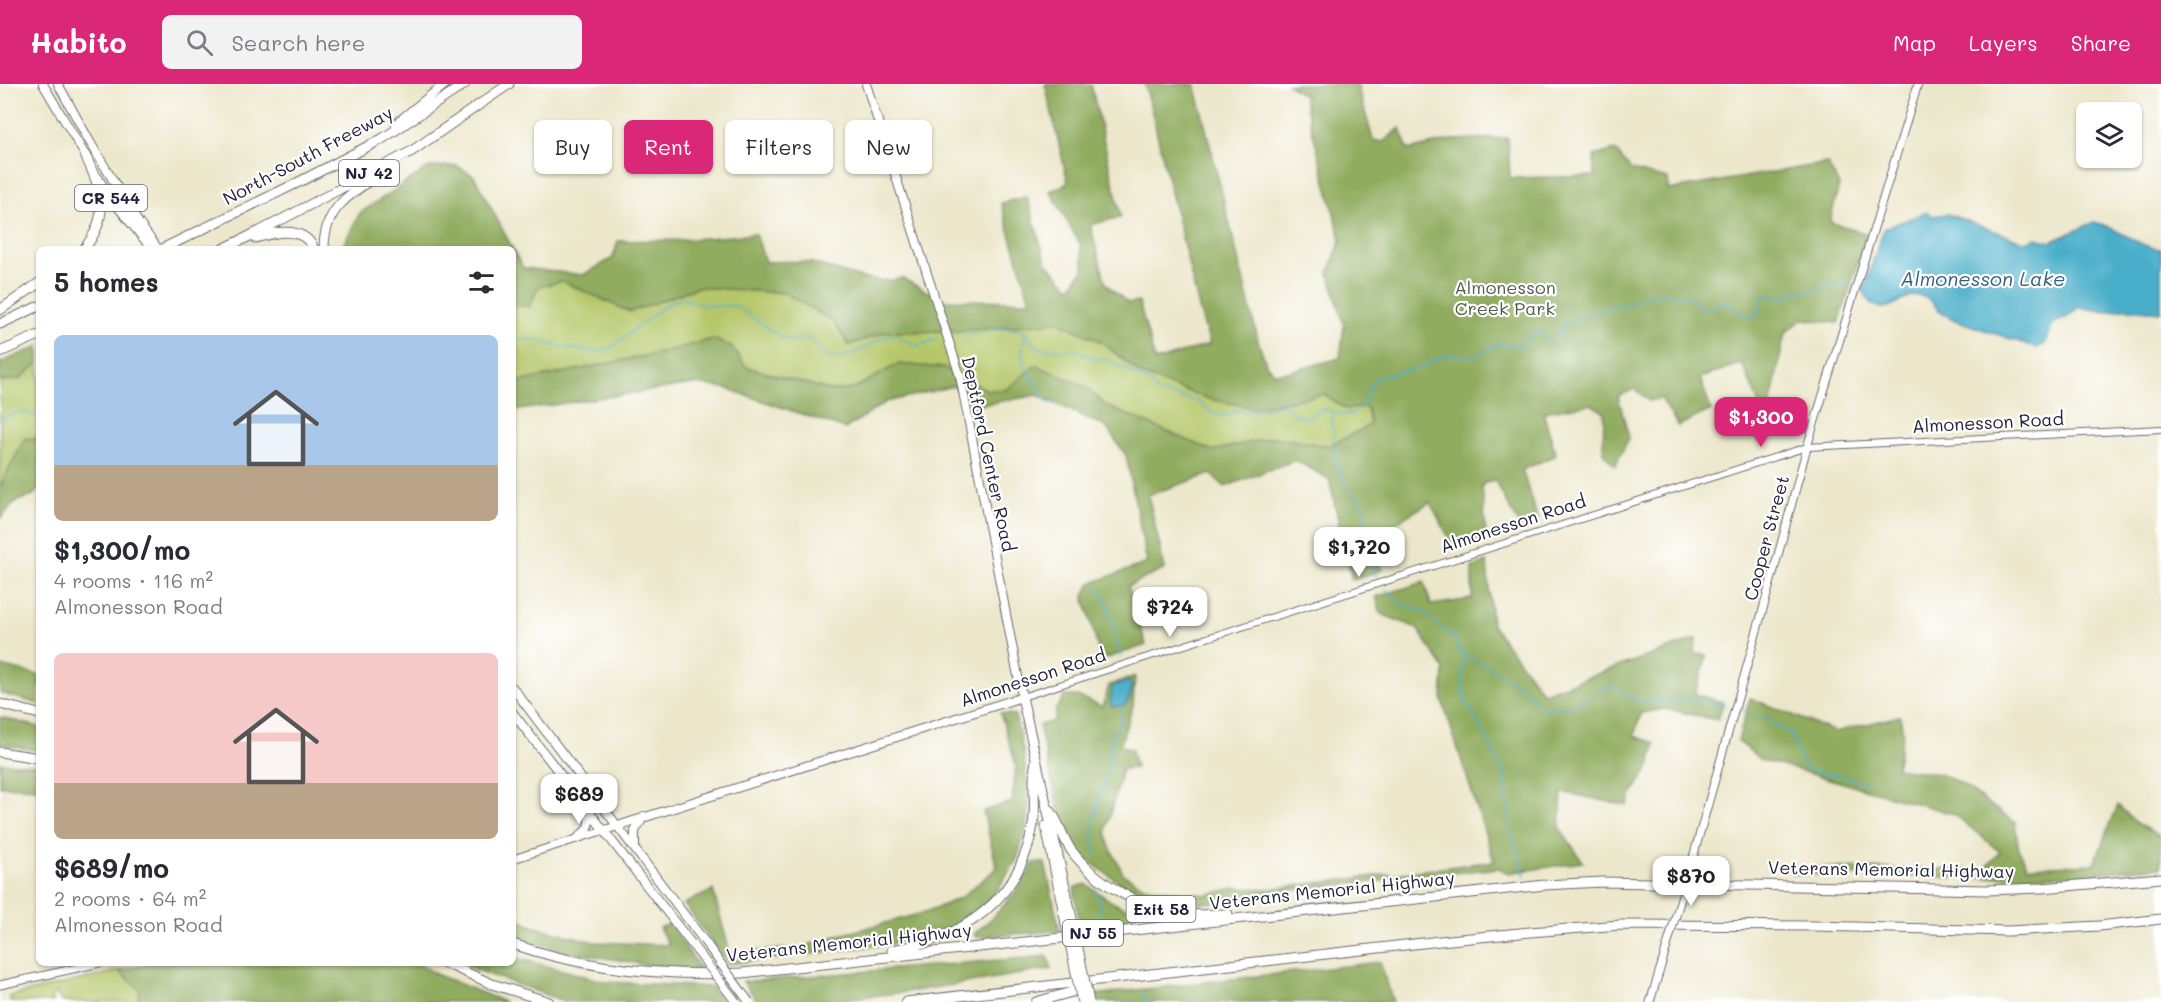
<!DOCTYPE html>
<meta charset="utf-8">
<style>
:root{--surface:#fff;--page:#f2f2f3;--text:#2b2b33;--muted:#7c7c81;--accent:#db2777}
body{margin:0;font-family:Mali,sans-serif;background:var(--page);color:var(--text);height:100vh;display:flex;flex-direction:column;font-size:22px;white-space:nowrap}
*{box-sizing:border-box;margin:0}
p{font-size:20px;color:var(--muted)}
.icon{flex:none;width:33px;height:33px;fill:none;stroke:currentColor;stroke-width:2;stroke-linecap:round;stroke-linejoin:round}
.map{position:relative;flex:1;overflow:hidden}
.sheet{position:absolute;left:36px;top:162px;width:480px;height:720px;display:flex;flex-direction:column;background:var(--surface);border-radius:9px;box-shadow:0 2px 4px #0004}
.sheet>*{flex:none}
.banner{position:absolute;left:534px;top:36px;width:570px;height:54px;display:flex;gap:12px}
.controls{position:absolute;left:2076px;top:18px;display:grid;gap:12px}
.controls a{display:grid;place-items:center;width:66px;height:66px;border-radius:9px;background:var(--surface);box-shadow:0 2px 4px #0004;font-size:30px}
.price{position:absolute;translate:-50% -51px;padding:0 14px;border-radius:12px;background:#fff;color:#222;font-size:20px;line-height:39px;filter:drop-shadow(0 2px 3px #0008)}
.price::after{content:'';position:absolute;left:50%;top:36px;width:18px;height:14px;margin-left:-9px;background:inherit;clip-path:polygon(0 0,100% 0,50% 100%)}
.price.active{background:var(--accent);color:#fff}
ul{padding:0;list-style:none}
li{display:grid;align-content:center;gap:12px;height:318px;padding:0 18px}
li span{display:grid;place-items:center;height:186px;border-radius:9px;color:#555}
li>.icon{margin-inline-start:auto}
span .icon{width:108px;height:108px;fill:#fffc;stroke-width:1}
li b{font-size:26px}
h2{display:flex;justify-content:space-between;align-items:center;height:72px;padding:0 18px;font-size:26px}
.tag{padding:0 21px;border-radius:9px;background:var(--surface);box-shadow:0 2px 4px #0004;font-size:21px;line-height:54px}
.tag.active{background:var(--accent);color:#fff}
header{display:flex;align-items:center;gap:36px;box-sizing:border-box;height:84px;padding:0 30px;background:var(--accent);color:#fff}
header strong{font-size:28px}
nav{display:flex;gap:33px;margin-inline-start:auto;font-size:21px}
.search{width:420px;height:54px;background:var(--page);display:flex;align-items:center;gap:15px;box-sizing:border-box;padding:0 21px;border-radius:9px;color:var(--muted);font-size:22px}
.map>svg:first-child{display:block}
.green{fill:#b6c76a;stroke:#6c7452;stroke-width:1.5}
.forest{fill:#90ac5e;stroke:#59674c;stroke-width:1.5}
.water{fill:#4aaec9;stroke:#366882;stroke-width:1.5}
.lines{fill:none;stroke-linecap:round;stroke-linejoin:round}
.stream{stroke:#4aaec9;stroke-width:1.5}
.tertiary-casing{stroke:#69676d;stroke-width:8}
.secondary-casing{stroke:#69676d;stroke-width:9}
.primary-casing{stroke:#69676d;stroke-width:10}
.motorway-casing{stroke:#69676d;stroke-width:11}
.tertiary{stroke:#fff;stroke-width:6}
.secondary{stroke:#fff;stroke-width:7}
.primary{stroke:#fff;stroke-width:8}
.motorway{stroke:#fff;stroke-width:9}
.secondary-bridge-casing{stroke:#69676d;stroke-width:9;stroke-linecap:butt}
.primary-bridge-casing{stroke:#69676d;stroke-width:10;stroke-linecap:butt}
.motorway-bridge-casing{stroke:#69676d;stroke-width:11;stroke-linecap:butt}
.secondary-bridge{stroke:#fff;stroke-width:7}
.primary-bridge{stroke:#fff;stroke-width:8}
.motorway-bridge{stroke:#fff;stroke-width:9}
.labels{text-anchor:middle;stroke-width:4.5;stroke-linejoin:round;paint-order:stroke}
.shield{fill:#fff;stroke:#646476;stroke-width:1.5}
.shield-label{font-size:16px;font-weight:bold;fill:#22223b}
.street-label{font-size:18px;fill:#22223b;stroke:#fff}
.park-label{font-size:18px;fill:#565c4b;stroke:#fff}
.water-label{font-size:20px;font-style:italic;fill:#34617b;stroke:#fff}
</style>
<header>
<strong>Habito</strong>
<div class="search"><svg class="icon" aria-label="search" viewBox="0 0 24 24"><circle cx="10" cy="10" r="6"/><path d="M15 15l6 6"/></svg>Search here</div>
<nav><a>Map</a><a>Layers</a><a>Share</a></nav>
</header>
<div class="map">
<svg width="2161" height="918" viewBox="0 0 2161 918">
<rect width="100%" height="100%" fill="#fff"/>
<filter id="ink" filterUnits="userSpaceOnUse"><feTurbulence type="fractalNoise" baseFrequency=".0167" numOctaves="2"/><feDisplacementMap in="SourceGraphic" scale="12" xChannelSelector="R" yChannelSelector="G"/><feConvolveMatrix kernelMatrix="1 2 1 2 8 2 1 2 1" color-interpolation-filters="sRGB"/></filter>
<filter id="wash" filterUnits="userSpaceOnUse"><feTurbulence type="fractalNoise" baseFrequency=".008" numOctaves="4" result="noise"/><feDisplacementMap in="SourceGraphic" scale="24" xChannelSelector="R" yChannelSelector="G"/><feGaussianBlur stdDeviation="1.35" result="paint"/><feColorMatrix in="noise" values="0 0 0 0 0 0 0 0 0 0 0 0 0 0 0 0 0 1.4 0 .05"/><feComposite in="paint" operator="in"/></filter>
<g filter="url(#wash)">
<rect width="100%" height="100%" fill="#ece7cb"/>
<path class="green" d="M 562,197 L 630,228 L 698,203 L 786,209 L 833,237 L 849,261 L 885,248 L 961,247 L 1059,238 L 1102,258 L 1142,291 L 1253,324 L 1324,310 L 1346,325 L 1367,323 L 1371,341 L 1329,362 L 1273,353 L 1213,367 L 1106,322 L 1086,303 L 987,306 L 945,284 L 898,280 L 854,305 L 832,307 L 746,283 L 731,262 L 713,255 L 659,269 L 513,299 L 513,221 L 529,223 L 538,203 Z
M 39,278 L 39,356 L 25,354 L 0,403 L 0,297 L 20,295 Z
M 119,887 L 140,905 L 138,918 L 62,918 L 56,908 L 51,913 L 53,918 L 10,918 L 10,912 Z"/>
<path class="forest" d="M 1045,0 L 1091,0 L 1121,133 L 1090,141 L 1106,200 L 1128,219 L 1139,218 L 1155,277 L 1210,260 L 1200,228 L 1145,0 L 1195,0 L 1259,260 L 1267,282 L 1275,289 L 1288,288 L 1340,274 L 1344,241 L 1329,189 L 1341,155 L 1303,11 L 1288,0 L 1357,0 L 1373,56 L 1383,58 L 1400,44 L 1408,66 L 1452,56 L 1508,54 L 1510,94 L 1594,92 L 1594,72 L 1615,66 L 1631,86 L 1668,95 L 1668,106 L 1827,79 L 1839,101 L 1830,138 L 1867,150 L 1839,239 L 1803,235 L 1785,249 L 1769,328 L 1763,330 L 1742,279 L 1700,294 L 1711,326 L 1678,342 L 1661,314 L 1649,317 L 1635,305 L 1618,312 L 1629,354 L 1615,382 L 1603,369 L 1604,328 L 1591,320 L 1543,328 L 1556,371 L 1522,386 L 1538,436 L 1520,442 L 1494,395 L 1482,401 L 1486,453 L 1454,463 L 1430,418 L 1374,452 L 1382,486 L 1352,496 L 1329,395 L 1295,376 L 1225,403 L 1211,390 L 1148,411 L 1165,485 L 1128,502 L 1146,561 L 1101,576 L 1084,511 L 1091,499 L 1147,479 L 1126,371 L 1106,343 L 1038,311 L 974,322 L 954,302 L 886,318 L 845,345 L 725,304 L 694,300 L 513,327 L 513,299 L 659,269 L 713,255 L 731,262 L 746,283 L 832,307 L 854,305 L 898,280 L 945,284 L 987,306 L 1006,306 L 1036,281 L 1086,303 L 1106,322 L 1213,367 L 1273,353 L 1329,362 L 1370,341 L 1367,323 L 1346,325 L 1324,310 L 1253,324 L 1209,315 L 1142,291 L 1102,258 L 1059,238 L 961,247 L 885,248 L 849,261 L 833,237 L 785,209 L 698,203 L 630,228 L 562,197 L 538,203 L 529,223 L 513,221 L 513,165 L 341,165 L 360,129 L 429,83 L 457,82 L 474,92 L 523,184 L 583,191 L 613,174 L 618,157 L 681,156 L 756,150 L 765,178 C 779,178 797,176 811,179 C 841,186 871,203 902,194 L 943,216 L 1030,217 L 1001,119 L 1027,113 L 1046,178 L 1070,204 L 1084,184 L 1080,160 L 1050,107 L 1068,99 Z
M 39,262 L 39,278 L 20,295 L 0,297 L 0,279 Z
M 25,354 L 39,356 L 39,404 L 33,411 L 15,418 L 0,435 L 0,403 Z
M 1487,478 L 1492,541 L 1543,609 L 1697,555 L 1694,569 L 1707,572 L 1695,610 L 1723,618 L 1718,636 L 1666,625 L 1641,629 L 1634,652 L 1655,659 L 1650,682 L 1632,710 L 1628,722 L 1562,708 L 1560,744 L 1583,778 L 1508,789 L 1499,784 L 1396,795 L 1396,790 L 1494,777 L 1442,616 L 1444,585 L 1417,544 L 1381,530 L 1376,513 L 1424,498 L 1431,521 L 1472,515 L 1472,483 Z
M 0,582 L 39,591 L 39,620 L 0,609 Z
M 1135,592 L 1133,621 L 1120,661 L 1132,666 L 1136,684 L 1122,685 L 1106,746 L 1109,761 L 1124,791 L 1144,802 L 1204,811 L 1235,804 L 1269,805 L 1391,790 L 1389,796 L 1242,811 L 1232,818 L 1176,820 L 1128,804 L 1081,772 L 1063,745 L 1039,641 L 1054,637 L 1056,625 L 1065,612 L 1077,612 L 1103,623 L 1109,601 Z
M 1750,614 L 1835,648 L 1900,632 L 1903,649 L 1896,684 L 1940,690 L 1960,699 L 2015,739 L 2019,766 L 2028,783 L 2094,780 L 2118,721 L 2136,739 L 2161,753 L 2161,783 L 2071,791 L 1972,794 L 1792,790 L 1792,783 L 1984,786 L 2000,768 L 1954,730 L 1761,676 L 1738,657 Z
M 1000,629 L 1015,631 L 1024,671 L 1029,722 L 1025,749 L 1017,775 L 993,813 L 954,843 L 891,860 L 728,880 L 684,820 L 713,806 L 730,869 L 799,864 L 840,851 L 927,828 L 960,814 L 997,784 L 983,727 L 1012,718 L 1016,681 Z
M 0,633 L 39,643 L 39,667 L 0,660 Z
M 0,679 L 39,681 L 39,704 L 0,702 Z
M 1034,779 L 1045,779 L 1060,847 L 976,853 L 974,850 C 1000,828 1017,809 1034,779 Z
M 1086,800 L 1112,818 L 1133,827 L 1131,835 L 1080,843 L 1074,804 Z
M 513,833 L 532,842 L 594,858 L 669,861 L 659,844 L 670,840 L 701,886 L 642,880 L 563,867 L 513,852 Z
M 1047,872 L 1052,885 L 915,907 L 817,918 L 758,918 L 743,898 Z
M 513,873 L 607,898 L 711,903 L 724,918 L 566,918 L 477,886 L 463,879 L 513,879 Z
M 1380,878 L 1393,918 L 1095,918 L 1094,911 Z
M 155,879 L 417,879 L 438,891 L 505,918 L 138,918 L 140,905 L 119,887 Z"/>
<path class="water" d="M 1927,128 L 1933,132 L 1946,130 L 1953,132 L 2025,158 L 2037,154 L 2051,158 L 2094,138 C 2118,143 2137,163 2161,165 L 2161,228 L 2126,225 L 2106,228 L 2079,223 L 2066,234 L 2054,239 L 2045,260 L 2037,264 L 1955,236 C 1951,234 1946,232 1942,229 C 1934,223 1932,214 1920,212 C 1901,208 1882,244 1863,207 L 1884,144 Z
M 1129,597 C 1135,605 1130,614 1125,621 L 1112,623 L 1110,618 L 1113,601 Z"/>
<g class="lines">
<path class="stream" d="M 1025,249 C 1026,256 1022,260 1022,267 C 1022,286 1037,298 1044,314 L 1048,318 L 1056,320
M 964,252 C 983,249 1012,238 1029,251 L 1031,258 L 1042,265 L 1078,267 L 1097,275 L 1110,277 L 1151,299 L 1156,308 L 1197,317 L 1212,329 L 1223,332 L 1239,326 L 1251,329 L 1283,320 L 1295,331 L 1307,334 L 1323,325 L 1341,330 L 1352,330 L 1362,323 L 1371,301 L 1379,292 L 1421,284 L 1444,271 L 1478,272 L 1497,260 L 1521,262 L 1526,258 L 1536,246 L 1541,248 L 1546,257 L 1553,258 L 1564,240 L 1583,230 L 1592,229 L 1610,222 L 1629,220 L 1645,212 L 1666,209 L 1685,212 L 1693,215 L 1703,227 C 1712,226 1715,219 1724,217 L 1742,230 L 1751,233 L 1759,229 L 1762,213 L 1769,211 L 1782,214 L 1796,208 L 1813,206 L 1828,201 L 1850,200
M 513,256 L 531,255 L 556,262 L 600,268 L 614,262 L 660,225 L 671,218 L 683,215 L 707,222 L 736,222 L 782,254 L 794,257 L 805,254 L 812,257 L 826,273 C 859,277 874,251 895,252 C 904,252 909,260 917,262 L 937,255
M 1332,327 L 1332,340 L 1338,385 L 1344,398 L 1363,421 L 1368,449 L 1363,464 L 1363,472 L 1378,494
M 0,336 C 14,328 25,324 39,334
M 1096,502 L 1108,520 L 1121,573
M 1386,505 L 1402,520 L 1423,527 L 1441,544 L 1454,553 L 1459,565 L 1467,573 L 1487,581 L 1510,597 L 1522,602 L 1544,626 L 1582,619 L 1598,608 L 1614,602 L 1627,612 L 1643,617 L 1694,616 L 1725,622
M 1463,570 L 1463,606 L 1465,617 L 1484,648 L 1504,689 L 1512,748 L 1525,793
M 1742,626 L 1751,632 L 1766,632 L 1774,640 L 1790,649 L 1802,680 L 1809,686 L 1825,690 L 1839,691 L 1866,699
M 1095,771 L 1092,742 L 1108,687 L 1112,653 L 1121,635 L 1123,621
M 1096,805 L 1100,819 L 1099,840
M 1142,910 L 1147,918"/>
</g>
</g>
<g filter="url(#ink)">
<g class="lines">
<g class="tertiary-casing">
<path id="tertiary" d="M 1022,613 L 1807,363 L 2161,345"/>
</g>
<g class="secondary-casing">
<path id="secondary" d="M 1694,770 L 1774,486 L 1807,363 L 1918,0
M 513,775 L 605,746
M 0,901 L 100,879
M 1650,918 L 1665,869"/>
</g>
<g class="primary-casing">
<path id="primary" d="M 43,0 L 88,76
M 58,0 L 90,58 L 138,138 L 158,165
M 97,92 L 109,112 L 152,165
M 513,604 L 708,862
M 513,629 L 697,867
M 605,746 L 1022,613 L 960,292 L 866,0
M 577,755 L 588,744 L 590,727
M 635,765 L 635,747 L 644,732"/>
</g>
<g class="motorway-casing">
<path id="motorway" d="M 396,40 L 445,0
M 255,154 C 275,148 303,141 314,165
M 84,165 C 111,131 102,107 85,71
M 162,165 L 301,97 L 382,55 L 465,0
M 223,165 L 260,147 L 412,67 L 509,0
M 324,165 C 324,121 353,109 385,86
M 0,226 L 39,199
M 0,240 L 39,222
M 0,268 L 39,251
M 1022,613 L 1070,825
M 0,620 L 39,630
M 0,668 L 39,674
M 1049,725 C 1059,737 1062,753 1071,766 C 1095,799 1141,824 1181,830 C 1197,832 1212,830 1228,830
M 1046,742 L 1063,825
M 513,860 C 587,886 664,892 742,889 L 1545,801 L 1602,798 L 1987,806 L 2042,804 L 2161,794
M 892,866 C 963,855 1020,816 1033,741 C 1037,720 1031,698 1036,677
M 445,879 L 492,900 L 549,918
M 906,918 L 1440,857 L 1530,848 L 1621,841 L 1814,842 L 2008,847 L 2099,842 L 2161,835
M 1036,918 L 1086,904"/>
</g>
<use href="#tertiary" class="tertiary"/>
<use href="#secondary" class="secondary"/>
<use href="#primary" class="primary"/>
<use href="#motorway" class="motorway"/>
<g class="secondary-bridge-casing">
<path id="secondary-bridge" d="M 1665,869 L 1694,770"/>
</g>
<g class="primary-bridge-casing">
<path id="primary-bridge" d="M 708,862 L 749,918
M 697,867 L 736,918"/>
</g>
<g class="motorway-bridge-casing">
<path id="motorway-bridge" d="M 1063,825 L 1082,918
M 1070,825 L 1089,918"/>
</g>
<use href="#secondary-bridge" class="secondary-bridge"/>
<use href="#primary-bridge" class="primary-bridge"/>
<use href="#motorway-bridge" class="motorway-bridge"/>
</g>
</g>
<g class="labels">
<g class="shield">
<rect x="339" y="76" width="60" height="26" rx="4.5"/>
<rect x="75" y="101" width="72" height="26" rx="4.5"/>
<rect x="1126.5" y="812" width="69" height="26" rx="4.5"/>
<rect x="1063" y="836" width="60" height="26" rx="4.5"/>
</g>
<g class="shield-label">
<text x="369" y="95">NJ 42</text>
<text x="111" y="120">CR 544</text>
<text x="1161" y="831">Exit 58</text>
<text x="1093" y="855">NJ 55</text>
</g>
<g class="street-label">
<text transform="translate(308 72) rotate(-28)" y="6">North-South Freeway</text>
<text transform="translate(1988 339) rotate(-3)" y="6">Almonesson Road</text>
<text transform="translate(988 370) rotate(78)" y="6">Deptford Center Road</text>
<text transform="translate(1513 440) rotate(-18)" y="6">Almonesson Road</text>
<text transform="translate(1767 454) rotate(-75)" y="6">Cooper Street</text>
<text transform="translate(1033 594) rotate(-18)" y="6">Almonesson Road</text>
<text transform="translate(1891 786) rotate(1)" y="6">Veterans Memorial Highway</text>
<text transform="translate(1332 807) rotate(-6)" y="6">Veterans Memorial Highway</text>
<text transform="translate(849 859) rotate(-6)" y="6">Veterans Memorial Highway</text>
</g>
<g class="park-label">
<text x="1505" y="210">Almonesson<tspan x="1505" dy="21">Creek Park</tspan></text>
</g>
<g class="water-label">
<text x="1983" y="202">Almonesson Lake</text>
</g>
</g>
</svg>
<div class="controls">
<a><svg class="icon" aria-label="layers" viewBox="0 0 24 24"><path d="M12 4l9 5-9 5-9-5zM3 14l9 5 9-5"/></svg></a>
</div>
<b class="price active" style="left:1761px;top:364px">$1,300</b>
<b class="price" style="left:1359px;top:494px">$1,720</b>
<b class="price" style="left:1170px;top:554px">$724</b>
<b class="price" style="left:579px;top:741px">$689</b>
<b class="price" style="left:1691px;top:823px">$870</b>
<div class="banner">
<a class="tag">Buy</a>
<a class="tag active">Rent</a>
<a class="tag">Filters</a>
<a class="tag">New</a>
</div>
<section class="sheet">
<h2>5 homes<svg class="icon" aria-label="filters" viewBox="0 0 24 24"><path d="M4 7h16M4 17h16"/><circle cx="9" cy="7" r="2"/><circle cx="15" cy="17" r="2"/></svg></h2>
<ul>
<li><span style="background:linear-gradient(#a9c7e8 70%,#b9a48a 0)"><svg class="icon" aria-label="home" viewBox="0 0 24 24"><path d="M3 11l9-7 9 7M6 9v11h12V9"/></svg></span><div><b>$1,300/mo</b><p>4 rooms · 116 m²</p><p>Almonesson Road</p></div></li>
<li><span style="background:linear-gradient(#f6c9c9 70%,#b9a48a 0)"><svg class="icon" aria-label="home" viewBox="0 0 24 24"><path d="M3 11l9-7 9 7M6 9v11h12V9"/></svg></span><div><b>$689/mo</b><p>2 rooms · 64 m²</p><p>Almonesson Road</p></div></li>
</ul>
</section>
</div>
